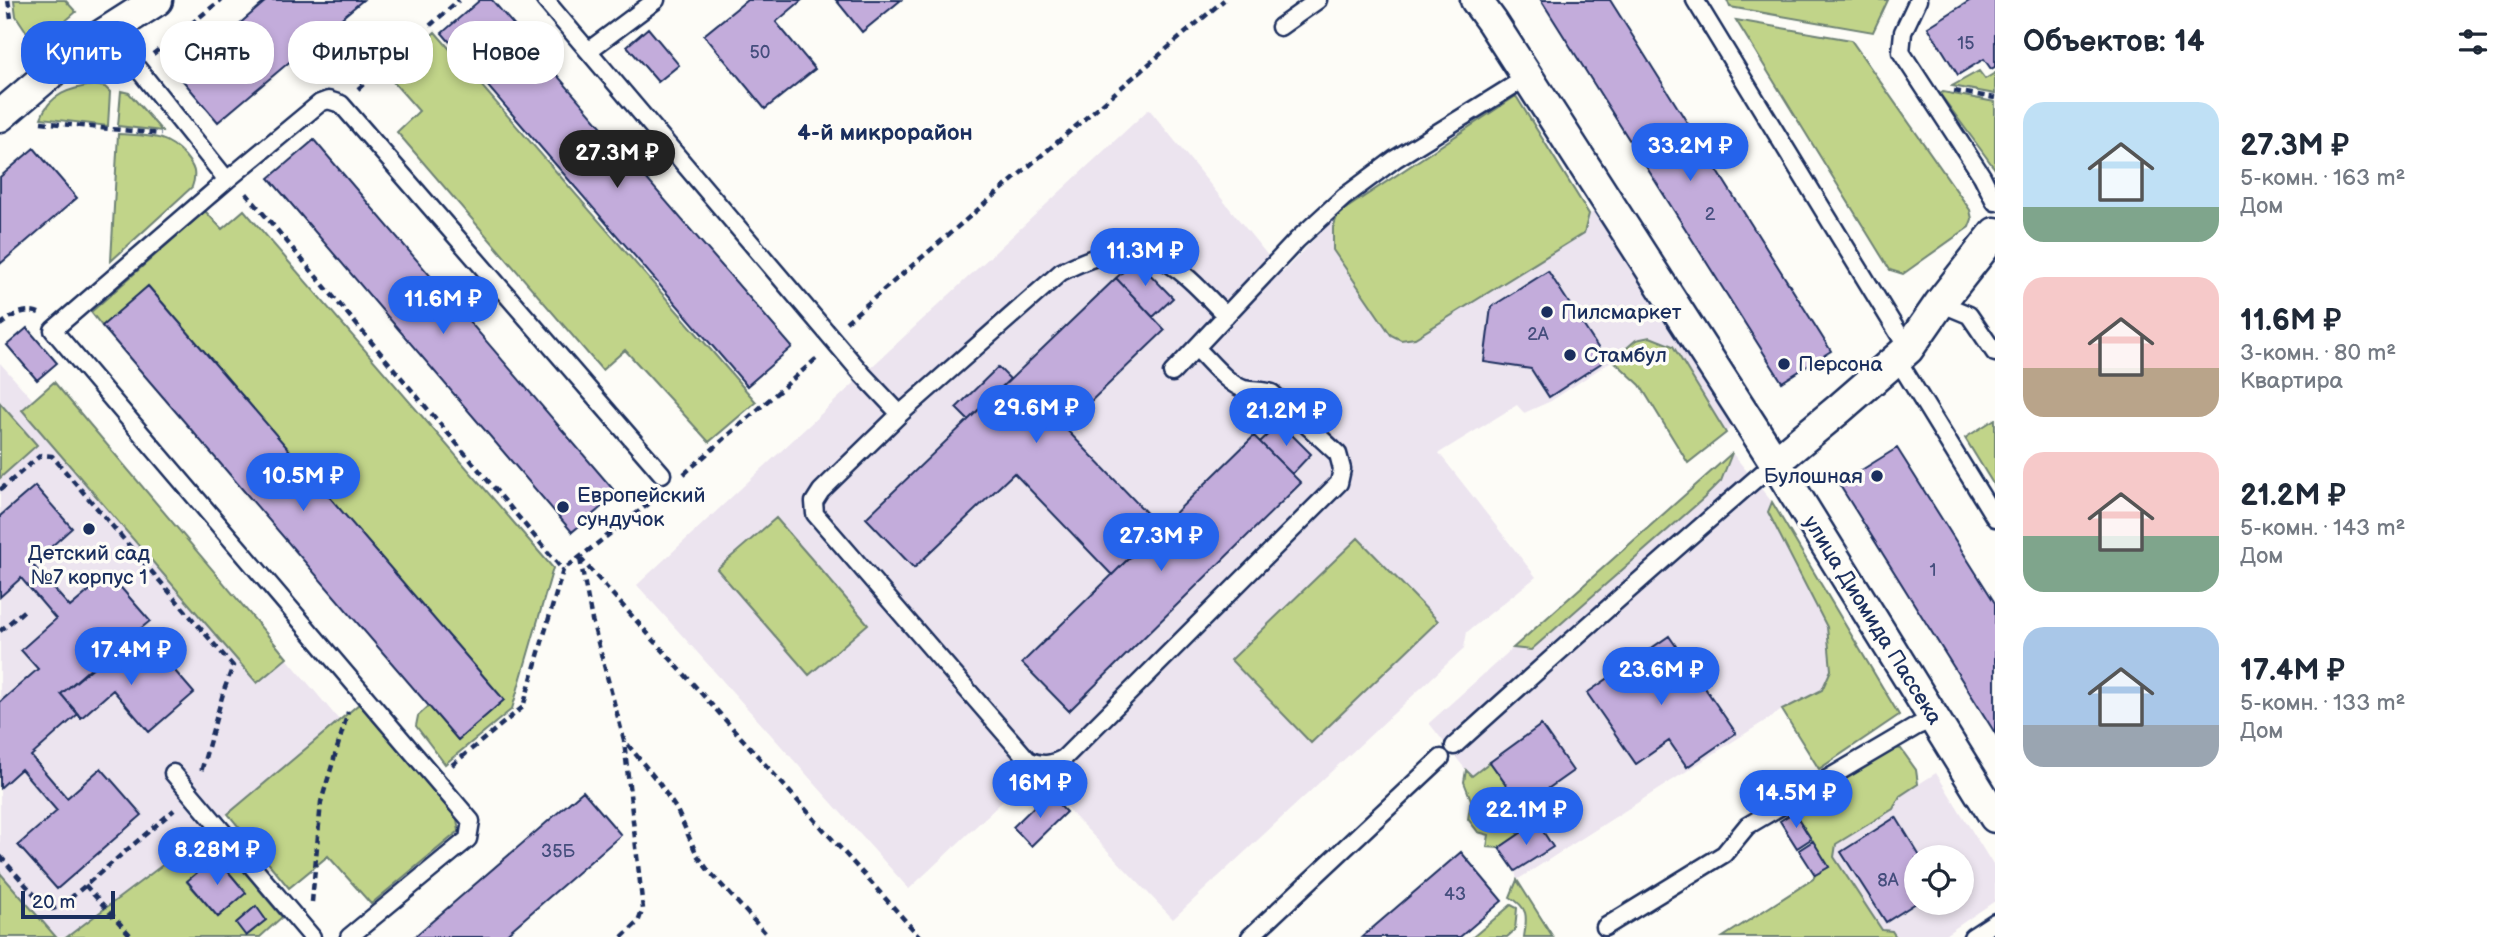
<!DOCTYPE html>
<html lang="ru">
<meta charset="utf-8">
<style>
:root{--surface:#fff;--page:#f6f6f7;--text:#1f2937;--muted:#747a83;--accent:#2563eb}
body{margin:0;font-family:"Balsamiq Sans",sans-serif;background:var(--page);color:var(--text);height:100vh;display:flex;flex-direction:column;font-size:26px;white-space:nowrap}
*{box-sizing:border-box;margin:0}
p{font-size:23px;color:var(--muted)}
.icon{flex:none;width:38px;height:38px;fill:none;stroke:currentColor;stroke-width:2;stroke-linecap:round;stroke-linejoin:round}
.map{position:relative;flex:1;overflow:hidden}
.side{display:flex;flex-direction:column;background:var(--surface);width:525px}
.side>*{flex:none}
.top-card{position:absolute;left:21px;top:21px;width:665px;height:63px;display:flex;gap:14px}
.buttons{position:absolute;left:1904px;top:845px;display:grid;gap:14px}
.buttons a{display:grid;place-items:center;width:70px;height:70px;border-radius:50%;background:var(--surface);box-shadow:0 4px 10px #0003;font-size:35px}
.scale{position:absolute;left:21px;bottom:18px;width:94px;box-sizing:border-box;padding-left:7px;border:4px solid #1b2f5e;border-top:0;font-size:19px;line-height:24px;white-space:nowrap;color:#1b2f5e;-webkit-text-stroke:5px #fdfcf7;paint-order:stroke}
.price{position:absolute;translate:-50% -60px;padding:0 16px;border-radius:24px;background:var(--accent);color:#fff;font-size:23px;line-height:46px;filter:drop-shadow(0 2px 4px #0008)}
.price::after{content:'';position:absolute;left:50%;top:42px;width:21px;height:16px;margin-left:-10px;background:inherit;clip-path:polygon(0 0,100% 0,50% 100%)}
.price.current{background:#222;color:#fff}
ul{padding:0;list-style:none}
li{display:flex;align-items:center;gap:21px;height:175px;padding:0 28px}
li span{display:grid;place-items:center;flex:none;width:196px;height:140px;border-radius:21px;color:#555}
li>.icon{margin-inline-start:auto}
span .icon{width:84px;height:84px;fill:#fffc;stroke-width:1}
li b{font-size:30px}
h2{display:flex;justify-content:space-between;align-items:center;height:84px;padding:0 28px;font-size:30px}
.chip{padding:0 24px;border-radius:28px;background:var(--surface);box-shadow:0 4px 10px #0003;font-size:24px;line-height:63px}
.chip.current{background:var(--accent);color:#fff}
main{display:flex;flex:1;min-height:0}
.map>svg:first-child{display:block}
.built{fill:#ece4ef;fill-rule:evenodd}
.green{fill:#c1d489;stroke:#6e8274;stroke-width:2;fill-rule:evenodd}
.building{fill:#c3acdb;stroke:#1b2f5e;stroke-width:2}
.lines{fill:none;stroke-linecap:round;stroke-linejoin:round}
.lane-casing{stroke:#1b2f5e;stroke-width:21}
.street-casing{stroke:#1b2f5e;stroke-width:35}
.path{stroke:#1b2f5e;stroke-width:4.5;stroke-dasharray:7 5;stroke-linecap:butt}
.lane{stroke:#fdfcf7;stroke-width:16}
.street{stroke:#fdfcf7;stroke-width:30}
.poi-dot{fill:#1b2f5e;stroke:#fdfcf7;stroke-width:2.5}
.labels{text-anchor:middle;stroke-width:7;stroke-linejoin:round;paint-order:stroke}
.number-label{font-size:18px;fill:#454e7d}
.poi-label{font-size:21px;fill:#1b2f5e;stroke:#fdfcf7;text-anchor:start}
.street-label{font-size:21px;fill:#1b2f5e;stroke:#fdfcf7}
.neighbourhood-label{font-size:23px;font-weight:bold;fill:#1b2f5e;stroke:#fdfcf7}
</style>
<main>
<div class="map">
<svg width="1995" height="937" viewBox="0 0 1995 937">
<rect width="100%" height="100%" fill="#fdfcf7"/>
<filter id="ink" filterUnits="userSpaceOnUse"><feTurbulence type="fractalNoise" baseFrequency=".0143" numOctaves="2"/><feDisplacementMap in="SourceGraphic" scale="14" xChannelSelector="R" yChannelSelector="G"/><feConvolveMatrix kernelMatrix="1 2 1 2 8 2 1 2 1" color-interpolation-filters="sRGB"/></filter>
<g filter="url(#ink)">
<path class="built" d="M 1149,109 L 1282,273 L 1338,214 L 1333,228 L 1401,340 L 1415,338 L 1584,233 L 1588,224 L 1589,214 L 1601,210 L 1736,424 L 1688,463 L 1640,385 L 1613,360 L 1551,401 L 1524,413 L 1517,405 L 1439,453 L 1536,577 L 1467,632 L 1464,648 L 1173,919 L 1033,773 L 909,889 L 637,585 Z
M 0,363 L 33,400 L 54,382 L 339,720 L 209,830 L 67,937 L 0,937 Z
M 1732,453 L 1772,502 L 1899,715 L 1819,769 L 1782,710 L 1517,880 L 1515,871 L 1499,848 L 1487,847 L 1489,835 L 1478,832 L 1468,819 L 1471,800 L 1464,782 L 1466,770 L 1429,723 L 1513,648 L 1531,650 L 1704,498 L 1721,481 Z
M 1936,773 L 1995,868 L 1995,901 L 1942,937 L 1896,937 L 1892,931 L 1882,931 L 1834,857 L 1836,845 L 1893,809 L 1900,796 ZM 1916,858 L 1962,858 L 1962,903 L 1916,903 Z"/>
<path class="green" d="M 14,0 L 65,0 L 76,12 L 36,46 L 16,16 Z
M 1727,0 L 1888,0 L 1873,32 L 1730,7 Z
M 1736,20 L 1851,40 L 1970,210 L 1972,219 L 1969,227 L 1903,274 L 1890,270 Z
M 435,32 L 756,402 L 709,442 L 625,350 L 602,370 L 397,132 L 419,111 L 387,75 Z
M 1979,71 L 1985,79 L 1995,73 L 1995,94 L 1952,86 Z
M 94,85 L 105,87 L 110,92 L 108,126 L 41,118 C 49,94 71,88 94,85 Z
M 121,91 L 129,93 L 162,131 L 118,126 Z
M 1943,92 L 1995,102 L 1995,169 L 1940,94 Z
M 1516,96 L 1589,214 L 1584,233 L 1415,338 L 1401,340 L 1391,335 L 1333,250 L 1333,228 L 1338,214 Z
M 118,134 C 146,136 166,133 185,156 C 194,167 197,173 192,187 L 111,261 Z
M 244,210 L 553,568 L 512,709 L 445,764 L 416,726 L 418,716 L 429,706 L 458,740 L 504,700 L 149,287 L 102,326 L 91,312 L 205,211 L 222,229 Z
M 1650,337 L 1673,346 L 1726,433 L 1688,463 L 1640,385 L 1613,360 L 1636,340 Z
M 54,382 L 287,658 L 257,683 L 22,410 Z
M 0,403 L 37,445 L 0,478 Z
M 1995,419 L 1995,487 L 1965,438 Z
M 1732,453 L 1721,481 L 1704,498 L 1531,650 L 1513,648 Z
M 1772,502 L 1899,715 L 1819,769 L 1782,710 L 1822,690 L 1831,670 L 1827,627 L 1768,512 Z
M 776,518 L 868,624 L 809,675 L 717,569 Z
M 1358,538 L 1438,621 L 1311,743 L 1231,660 Z
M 359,704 L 457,819 L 459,831 L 371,904 L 328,856 L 289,888 L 228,814 Z
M 1894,748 L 1901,749 L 1916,770 L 1918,784 L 1900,796 L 1893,809 L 1836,844 L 1834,857 L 1882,930 L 1892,931 L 1896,937 L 1723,937 L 1813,879 L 1815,875 L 1829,867 L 1794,812 Z
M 1490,762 L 1522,807 L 1506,808 L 1508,823 L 1519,835 L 1499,848 L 1487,847 L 1489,835 L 1478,832 L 1468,819 L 1471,800 L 1464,782 L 1466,770 L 1472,776 Z
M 209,830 L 282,917 L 260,937 L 67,937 ZM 216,857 L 246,893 L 218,917 L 187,882 Z
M 0,873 L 56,937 L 0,937 Z
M 1517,880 L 1553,937 L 1524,937 C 1527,917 1529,908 1510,897 Z
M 1511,905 L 1517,908 L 1515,930 L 1507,937 L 1473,937 Z"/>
<path class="building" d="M 363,0 L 218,122 L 179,76 L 267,0 Z
M 480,0 L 492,0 L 792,347 L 747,386 L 442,33 Z
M 747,0 L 802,0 L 776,22 L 815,69 L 765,109 L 704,35 Z
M 836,0 L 901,0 L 862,32 Z
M 1541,0 L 1610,0 L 1831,351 L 1782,382 Z
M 1971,0 L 1995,0 L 1995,67 L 1991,69 L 1984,59 L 1958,75 L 1928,27 Z
M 648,28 L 679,65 L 658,82 L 627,46 Z
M 314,140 L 617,494 L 572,532 L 269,178 Z
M 34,148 L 77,198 L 0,264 L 0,177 Z
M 1136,260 L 1173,298 L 1153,317 L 1116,278 Z
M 1548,271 L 1606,360 L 1549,397 L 1531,369 L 1484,362 L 1491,307 Z
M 1116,278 L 1165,330 L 1064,427 L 1160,527 L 1112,575 L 1014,473 L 914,568 L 866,518 Z
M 148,286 L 504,700 L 458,740 L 102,326 Z
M 27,328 L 57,363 L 37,380 L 7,345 Z
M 998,367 L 1010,379 L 968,420 L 956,408 Z
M 1280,423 L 1311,454 L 1292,474 L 1260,442 Z
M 1254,436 L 1301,483 L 1069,711 L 1022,663 Z
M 1897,448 L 1995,603 L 1995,733 L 1839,484 Z
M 35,486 L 72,528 L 32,564 L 70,607 L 109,574 L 150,621 L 61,694 L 78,714 L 31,756 L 67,798 L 101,768 L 142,815 L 57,889 L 18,845 L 57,811 L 21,769 L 0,788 L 0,702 L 38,669 L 21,650 L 56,619 L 21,578 L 0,597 L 0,516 Z
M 1669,636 L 1736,733 L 1687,767 L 1669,741 L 1636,764 L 1587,693 Z
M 115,647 L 133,668 L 156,649 L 194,693 L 149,732 L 113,690 L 81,718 L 61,694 Z
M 1541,725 L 1573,771 L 1522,807 L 1490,762 Z
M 583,791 L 621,835 L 503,937 L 414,937 Z
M 1048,793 L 1066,812 L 1031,846 L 1013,827 Z
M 1794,812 L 1811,839 L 1797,848 L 1780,821 Z
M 1896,817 L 1921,858 L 1916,858 L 1916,903 L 1886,922 L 1841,852 Z
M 1537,822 L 1553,847 L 1515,871 L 1499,848 Z
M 1813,841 L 1829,867 L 1815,875 L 1799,850 Z
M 1461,852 L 1502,901 L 1460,937 L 1362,937 Z
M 216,857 L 246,893 L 218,917 L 187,881 Z
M 256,906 L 266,920 L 246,936 L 236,923 Z"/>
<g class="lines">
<g class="lane-casing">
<path id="lane" d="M 545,0 L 863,375 L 900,414
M 1695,0 L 1908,349
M 1918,0 L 1903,32 L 1901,52 L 1982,176 L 1995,202
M 1280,27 L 1318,0
M 107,30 L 227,180 L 53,330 L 471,821 L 468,839 L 349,937
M 588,51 L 656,0
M 227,180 L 320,103 L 328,100 L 341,104 L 662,474
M 1940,303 L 1969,315 L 1995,353
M 1196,348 C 1210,361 1226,383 1244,389 C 1253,391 1263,390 1272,393 L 1338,454 L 1342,469 L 1339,483 L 1064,758 C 1051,765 1042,766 1028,760 L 815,514 L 814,502 L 821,491 L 900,414 L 1061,272 C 1144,230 1168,255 1226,316
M 1897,359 L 1995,518
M 1172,373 L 1297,240 L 1344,197 L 1395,159 L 1527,77
M 1454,746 C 1560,650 1667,556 1775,462
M 173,773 L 312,937
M 1605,927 L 1724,854 L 1747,826 L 1917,726 L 1934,719
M 1250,937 L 1441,758
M 1972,937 L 1995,922"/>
</g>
<g class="street-casing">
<path id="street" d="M 1476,0 L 1492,22 L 1775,462 L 1995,817
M 0,116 L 74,53 L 157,0
M 1775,462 L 1839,409 L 1908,349 L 1940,303 L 1995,233"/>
</g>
<path class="path" d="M 8,0 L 11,18
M 153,54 L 221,0
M 358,89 L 459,0
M 1954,91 L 1995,98
M 41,122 L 161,134
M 246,193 L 563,570
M 846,322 L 1224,0
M 0,325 C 12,316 24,307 39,313
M 684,474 L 817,358
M 0,490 L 41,455 L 52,456 L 233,666 L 224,690 L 201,772
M 580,558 L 920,937
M 580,559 L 592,620 L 624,740 L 659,783 L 677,810 L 697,855 L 708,870 L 769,937
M 0,631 L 27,608
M 452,765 L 523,707 L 563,570 L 659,496
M 0,856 L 40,901 L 52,909 L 60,907 L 174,810
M 85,885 L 132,937
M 312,902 L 321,802 L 348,712
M 622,937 L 638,922 L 643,909 L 624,741"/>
<use href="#lane" class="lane"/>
<use href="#street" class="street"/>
</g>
</g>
<g class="poi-dot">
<circle cx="1547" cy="312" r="7"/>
<circle cx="1570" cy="355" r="7"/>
<circle cx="1784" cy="364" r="7"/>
<circle cx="1877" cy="476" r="7"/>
<circle cx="563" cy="507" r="7"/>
<circle cx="89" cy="529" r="7"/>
</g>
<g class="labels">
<g class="number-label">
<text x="1966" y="49">15</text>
<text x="760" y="58">50</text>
<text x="1710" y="220">2</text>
<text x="1538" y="340">2А</text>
<text x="1933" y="576">1</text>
<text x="558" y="857">35Б</text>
<text x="1888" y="886">8А</text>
<text x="1455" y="900">43</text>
</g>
<g class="poi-label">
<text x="1561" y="319">Пилсмаркет</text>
<text x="1584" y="362">Стамбул</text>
<text x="1798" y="371">Персона</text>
<text x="1863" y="483" text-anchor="end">Булошная</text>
<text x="577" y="502">Европейский<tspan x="577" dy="24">сундучок</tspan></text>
<text x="89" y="560" text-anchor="middle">Детский сад<tspan x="89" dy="24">№7 корпус 1</tspan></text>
</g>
<g class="street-label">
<text transform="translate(1873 620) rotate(58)" y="7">улица Диомида Пассека</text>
</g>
<g class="neighbourhood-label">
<text x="885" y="140">4-й микрорайон</text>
</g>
</g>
</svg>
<div class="buttons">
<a><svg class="icon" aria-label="locate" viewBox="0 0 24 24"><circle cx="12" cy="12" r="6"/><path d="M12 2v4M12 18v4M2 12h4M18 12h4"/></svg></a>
</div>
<div class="scale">20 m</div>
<b class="price" style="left:1690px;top:183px">33.2M ₽</b>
<b class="price current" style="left:617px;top:190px">27.3M ₽</b>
<b class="price" style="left:1145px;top:288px">11.3M ₽</b>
<b class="price" style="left:443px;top:336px">11.6M ₽</b>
<b class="price" style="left:1036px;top:445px">29.6M ₽</b>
<b class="price" style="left:1286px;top:448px">21.2M ₽</b>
<b class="price" style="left:303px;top:513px">10.5M ₽</b>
<b class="price" style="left:1161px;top:573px">27.3M ₽</b>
<b class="price" style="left:131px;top:687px">17.4M ₽</b>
<b class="price" style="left:1661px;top:707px">23.6M ₽</b>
<b class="price" style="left:1040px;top:820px">16M ₽</b>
<b class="price" style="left:1796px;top:830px">14.5M ₽</b>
<b class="price" style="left:1526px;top:847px">22.1M ₽</b>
<b class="price" style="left:217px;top:887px">8.28M ₽</b>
<div class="top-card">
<a class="chip current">Купить</a>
<a class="chip">Снять</a>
<a class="chip">Фильтры</a>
<a class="chip">Новое</a>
</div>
</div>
<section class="side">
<h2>Объектов: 14<svg class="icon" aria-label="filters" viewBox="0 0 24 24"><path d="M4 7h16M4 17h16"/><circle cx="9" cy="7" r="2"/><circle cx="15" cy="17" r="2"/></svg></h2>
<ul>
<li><span style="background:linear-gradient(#bfe0f5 75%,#7fa58c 0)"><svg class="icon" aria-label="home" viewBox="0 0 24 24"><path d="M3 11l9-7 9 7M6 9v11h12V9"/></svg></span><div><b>27.3M ₽</b><p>5-комн. · 163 m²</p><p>Дом</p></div></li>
<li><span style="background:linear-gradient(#f6c9c9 65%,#b9a48a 0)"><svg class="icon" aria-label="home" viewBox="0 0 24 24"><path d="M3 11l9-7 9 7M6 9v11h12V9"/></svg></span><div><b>11.6M ₽</b><p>3-комн. · 80 m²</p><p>Квартира</p></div></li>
<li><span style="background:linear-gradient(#f6c9c9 60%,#7fa58c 0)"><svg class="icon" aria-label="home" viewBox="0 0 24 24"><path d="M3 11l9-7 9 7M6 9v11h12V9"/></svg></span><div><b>21.2M ₽</b><p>5-комн. · 143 m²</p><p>Дом</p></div></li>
<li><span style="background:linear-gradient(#a9c7e8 70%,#9aa5b1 0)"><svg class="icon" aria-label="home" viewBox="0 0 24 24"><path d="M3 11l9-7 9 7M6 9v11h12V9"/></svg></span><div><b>17.4M ₽</b><p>5-комн. · 133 m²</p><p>Дом</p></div></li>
</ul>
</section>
</main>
